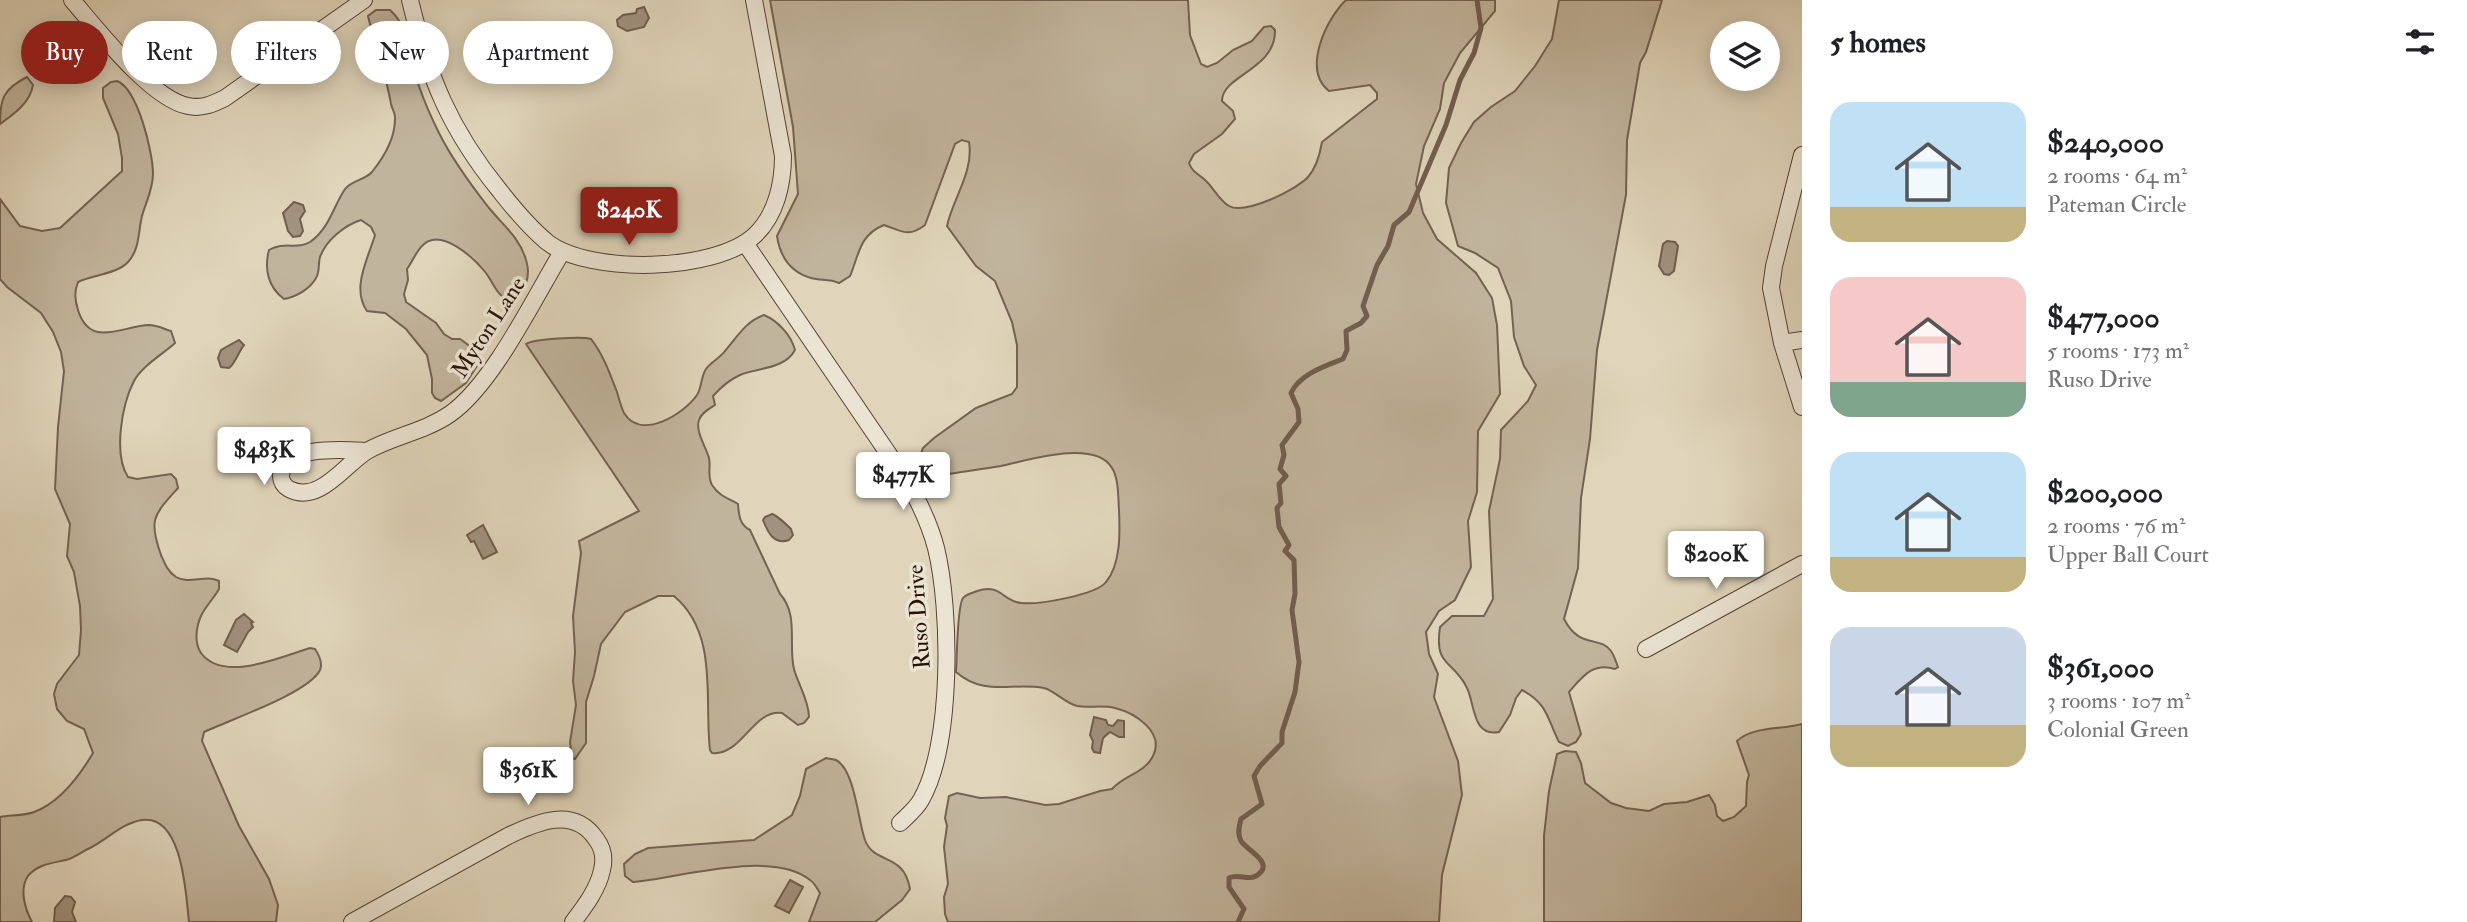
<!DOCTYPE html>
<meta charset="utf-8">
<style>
:root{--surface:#fff;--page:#f6f6f6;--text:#202124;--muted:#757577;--accent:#8f2418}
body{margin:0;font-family:"IM FELL Double Pica",serif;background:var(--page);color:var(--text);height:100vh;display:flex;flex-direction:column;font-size:26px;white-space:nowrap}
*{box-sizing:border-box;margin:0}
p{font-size:23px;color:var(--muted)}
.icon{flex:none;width:38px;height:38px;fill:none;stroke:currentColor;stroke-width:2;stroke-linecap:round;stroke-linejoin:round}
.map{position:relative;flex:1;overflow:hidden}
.drawer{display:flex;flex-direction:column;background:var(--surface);width:665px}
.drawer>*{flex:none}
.top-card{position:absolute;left:21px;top:21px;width:665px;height:63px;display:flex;gap:14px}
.controls{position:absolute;left:1710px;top:21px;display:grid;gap:14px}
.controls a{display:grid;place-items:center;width:70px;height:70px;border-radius:50%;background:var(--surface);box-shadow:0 4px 18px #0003;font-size:35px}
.price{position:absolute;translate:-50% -60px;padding:0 16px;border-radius:7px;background:#fff;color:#222;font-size:23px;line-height:46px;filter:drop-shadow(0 2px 4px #0008)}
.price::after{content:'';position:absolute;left:50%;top:42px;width:21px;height:16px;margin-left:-10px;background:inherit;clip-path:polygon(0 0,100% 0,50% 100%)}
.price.active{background:var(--accent);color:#fff}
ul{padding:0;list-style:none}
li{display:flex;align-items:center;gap:21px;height:175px;padding:0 28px}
li span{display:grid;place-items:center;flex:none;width:196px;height:140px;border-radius:21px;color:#555}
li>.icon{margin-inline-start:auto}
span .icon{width:84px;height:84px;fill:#fffc;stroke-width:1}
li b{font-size:30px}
h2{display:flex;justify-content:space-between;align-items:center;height:84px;padding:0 28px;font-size:30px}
.pill{padding:0 24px;border-radius:32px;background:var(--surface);box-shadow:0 4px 18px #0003;font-size:24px;line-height:63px}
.pill.active{background:var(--accent);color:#fff}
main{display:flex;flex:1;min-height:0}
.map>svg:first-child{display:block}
.green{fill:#c1b49c;stroke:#746252;stroke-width:2}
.water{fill:#a1927e;stroke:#715e4e;stroke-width:2}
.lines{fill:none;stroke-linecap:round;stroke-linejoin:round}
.stream{stroke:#715e4e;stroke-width:5}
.minor-casing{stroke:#564234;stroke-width:18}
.minor{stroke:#ebe4d3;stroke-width:16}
.labels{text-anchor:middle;stroke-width:7;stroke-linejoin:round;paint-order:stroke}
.street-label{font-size:23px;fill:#281107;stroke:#ebe4d3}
</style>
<main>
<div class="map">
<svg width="1802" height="922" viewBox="0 0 1802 922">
<rect width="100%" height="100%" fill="#e0d5bb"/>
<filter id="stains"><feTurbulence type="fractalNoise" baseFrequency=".00286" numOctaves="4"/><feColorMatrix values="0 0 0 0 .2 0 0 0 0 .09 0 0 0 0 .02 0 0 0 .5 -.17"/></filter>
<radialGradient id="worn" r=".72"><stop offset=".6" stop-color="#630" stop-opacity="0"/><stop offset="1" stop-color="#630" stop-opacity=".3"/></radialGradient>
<path class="green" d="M 770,0 L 1188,0 L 1190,35 L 1201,64 L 1207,67 L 1217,63 L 1233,50 L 1252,41 L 1264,27 L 1271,26 L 1275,30 C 1276,70 1222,75 1222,101 L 1233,111 L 1235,119 L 1222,134 L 1194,154 L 1189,163 C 1193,174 1200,174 1207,182 C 1214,189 1220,201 1229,206 C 1245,215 1296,190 1308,177 C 1316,168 1320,154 1322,142 L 1377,99 L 1377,93 L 1370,85 L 1329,91 C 1302,70 1326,19 1346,0 L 1495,0 L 1495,11 L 1460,53 L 1444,83 L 1440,109 L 1424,146 L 1416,184 L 1423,213 L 1437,239 L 1476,273 L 1492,298 L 1497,325 L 1500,394 L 1478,431 L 1477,492 L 1468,521 L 1471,567 L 1455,600 L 1439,611 L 1426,632 L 1429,654 L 1438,674 L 1434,697 L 1458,761 L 1462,795 L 1442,875 L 1439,922 L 948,922 L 945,914 L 944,897 L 948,884 L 944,847 L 947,826 L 945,818 L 949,796 L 957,793 L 980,798 L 1006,797 L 1045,805 L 1059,804 L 1100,791 L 1112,789 C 1124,775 1145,773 1153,756 C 1165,732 1135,713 1115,708 C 1103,705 1089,708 1077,706 C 1065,703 1055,691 1044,688 C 1011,682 985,697 956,672 C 957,659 957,606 963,598 C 966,594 973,593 977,591 C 1001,583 1002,601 1021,603 C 1038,605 1096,595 1106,582 C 1121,564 1120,532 1119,510 C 1118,497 1119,479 1112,468 C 1095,439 1028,460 1001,466 C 984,469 966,471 949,474 C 932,481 926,474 919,459 L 923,448 L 934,438 L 976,408 L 1012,394 L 1017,387 L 1017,345 L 1012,322 L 995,281 L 976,266 L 947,226 C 953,198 974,172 969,142 L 962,140 L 955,144 L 925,225 C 908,238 902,231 884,225 C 859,235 859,255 850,276 L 839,283 C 829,278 821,281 811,278 C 790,272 780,256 777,236 L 798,194 L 793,127 Z
M 1559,0 L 1662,0 L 1646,52 L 1640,63 L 1627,140 L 1626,195 L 1597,350 L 1590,439 L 1581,498 L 1578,568 L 1564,619 C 1580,650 1600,635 1611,651 C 1614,655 1616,662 1618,667 L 1615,669 C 1593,662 1583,676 1569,692 L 1581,734 L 1576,742 L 1568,746 L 1559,742 C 1547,718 1548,704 1522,690 L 1516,698 L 1510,715 L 1499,732 C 1472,737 1475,704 1467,688 C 1453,659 1434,668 1440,627 L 1452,616 L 1484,616 L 1493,599 L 1489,511 L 1500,459 L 1501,430 L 1528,401 L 1536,385 L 1524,366 L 1514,337 L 1511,301 L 1498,268 L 1475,253 L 1458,246 L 1446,203 L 1449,168 L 1461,143 L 1474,122 L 1491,107 L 1515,91 L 1535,66 L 1552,39 Z
M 376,10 L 390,10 C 410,27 411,64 420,89 C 425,103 432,119 439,133 C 452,159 471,185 489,208 C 503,225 520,238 526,260 C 531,275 526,294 511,301 C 497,297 494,284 486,273 C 474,258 440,226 422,246 C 416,252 412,262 407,269 L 408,280 L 404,294 L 406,302 L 436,323 L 444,334 L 452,339 L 460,339 L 471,347 L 480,361 L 466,383 L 441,401 L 435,398 L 432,393 L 432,379 L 427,355 L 406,329 L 385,313 L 367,311 C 351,288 368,259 375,235 L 371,227 L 361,220 C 345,225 326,240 320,257 C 318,263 320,272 316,278 C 310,289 296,297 284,299 C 268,287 264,269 269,250 C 284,241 297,250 310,242 C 329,229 333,207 345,189 C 352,180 365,180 372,172 C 384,157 395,139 395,119 C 396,114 392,109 391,104 C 386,74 375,46 368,16 Z
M 27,77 L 33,85 C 30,103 14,114 0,124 C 0,99 3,89 27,77 Z
M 117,81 C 138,89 153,153 153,174 C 153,189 146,202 142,216 C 138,232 140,249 128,262 C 117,274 92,275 78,282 C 74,292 75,300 78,310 C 90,349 122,326 149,325 C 157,325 164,329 171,331 L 175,343 C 163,354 142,366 134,381 C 122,404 113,454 128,477 L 137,479 L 171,474 L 176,479 L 178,488 C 154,515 148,519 161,555 C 165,564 168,572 176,577 C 190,585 205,574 219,581 L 219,589 C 214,598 205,607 201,616 C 196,627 194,643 201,653 C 223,683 281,657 310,648 L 315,649 C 319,655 323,663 320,670 C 309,693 229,720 204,732 L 202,741 L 239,826 L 269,879 L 278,905 L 276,922 L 189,922 C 186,896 183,814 142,820 C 122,823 108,839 90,848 C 83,851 74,858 66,860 C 53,863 38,864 28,876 C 19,889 25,909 32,922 L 0,922 L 0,817 C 10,815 24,816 34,812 C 59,803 80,775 93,753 L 84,729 L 67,721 L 57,709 L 54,694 L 57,684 L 79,655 L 81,630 L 80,606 L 74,572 L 67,556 L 70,524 L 55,489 L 58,427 L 64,371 L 61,352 L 53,332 L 41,313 L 7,287 L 0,279 L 0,199 L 20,226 L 42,231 L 60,228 L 122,171 L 122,158 L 118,134 L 103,98 L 103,88 L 111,82 Z
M 764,315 C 778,321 791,335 795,350 C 785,369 757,368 740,375 C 729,380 721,387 713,396 L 715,405 C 709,409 701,413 699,420 C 695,431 706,447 709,458 C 711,467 707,476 712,485 C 719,496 728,498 738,504 C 739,515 739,524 750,530 L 780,594 C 799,614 788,646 794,669 C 798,684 809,701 809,717 L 804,723 L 798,725 L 782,713 C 753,709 742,756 712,753 L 710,750 C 704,699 719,634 674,596 L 658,596 L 625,612 L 601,644 L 594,676 L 586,702 L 586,743 L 575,759 L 572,758 L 570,742 L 576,705 L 573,681 L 575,652 L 573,616 L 581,553 L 579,541 L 639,511 L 526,344 C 533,339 583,336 591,339 C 603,354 610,374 617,392 C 619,399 621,407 624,413 C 641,441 684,414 697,395 C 702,387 701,376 706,369 C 711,362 720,358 725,351 C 738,336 745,322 764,315 Z
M 1802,724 L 1802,922 L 1544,922 L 1544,836 L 1549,791 L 1557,754 L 1565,751 L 1576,752 L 1581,763 L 1585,783 L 1611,803 L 1626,808 L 1649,811 L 1664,804 L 1687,802 L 1709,795 L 1715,805 L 1717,816 L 1723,821 L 1734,817 L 1746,806 L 1747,782 L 1749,775 L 1737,741 C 1753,726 1781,730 1802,724 Z
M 826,758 C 829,759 833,759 836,760 C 855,770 858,821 865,840 C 874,865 904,852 910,889 L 902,900 L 875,922 L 809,922 L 820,893 C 817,889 815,883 810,880 C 772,849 679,878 633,882 L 625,876 L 624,864 L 635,854 L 648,848 L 754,840 L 792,815 L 800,796 L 806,769 Z"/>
<path class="water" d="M 644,7 L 649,18 L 644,27 L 627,31 L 618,26 L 617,20 L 623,15 L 636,13 L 637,9 Z
M 294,202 L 303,205 L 305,211 L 300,219 L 303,231 L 300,236 L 293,237 L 288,231 L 283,213 Z
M 1667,241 L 1675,242 L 1678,246 L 1674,271 L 1669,275 L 1664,274 L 1659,266 L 1663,244 Z
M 239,340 L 244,345 C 239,351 235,364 229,368 L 221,367 L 218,358 L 221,350 Z
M 772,514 C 776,515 787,525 791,529 L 793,535 L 789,540 C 774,545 768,533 763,520 L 765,517 Z
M 483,525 L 497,552 L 483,559 L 474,541 L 471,542 L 467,535 Z
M 244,614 L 253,622 L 251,623 L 253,627 L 248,632 L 237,652 L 224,645 L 236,620 Z
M 1094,717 L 1106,720 L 1108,725 L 1113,726 L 1118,720 L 1124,721 L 1124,737 L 1119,737 L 1110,732 L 1103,738 L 1100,753 L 1094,752 L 1092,748 L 1093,741 L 1090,735 Z
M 790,880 L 803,887 L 789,913 L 775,906 Z
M 65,896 L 71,897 L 75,902 L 72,912 L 76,922 L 54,922 L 55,908 Z"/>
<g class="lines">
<path class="stream" d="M 1238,922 L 1244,909 L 1229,887 L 1229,878 C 1239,873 1247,881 1256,876 C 1277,863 1246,850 1241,841 C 1237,834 1239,826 1241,819 L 1262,804 L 1254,776 L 1260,766 L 1282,743 L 1282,732 L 1295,692 L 1299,662 L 1292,610 L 1295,594 L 1294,560 L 1285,551 L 1289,545 L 1279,527 L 1277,508 L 1281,503 L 1279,484 L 1286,476 L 1280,469 L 1284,455 L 1282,445 L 1299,422 L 1298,409 L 1291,393 C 1300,374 1325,366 1343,359 L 1347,350 L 1346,331 L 1361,323 L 1367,316 L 1363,306 L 1377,265 L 1388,246 L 1394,225 L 1409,212 L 1446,125 L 1460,80 L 1474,53 L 1481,28 L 1477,0"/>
<g class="minor-casing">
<path id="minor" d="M 72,0 C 97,29 151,99 188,106 C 202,109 213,104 225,98 L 364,0
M 410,0 C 428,76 450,130 500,191 C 514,209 529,227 547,242 C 589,275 716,272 755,235 C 776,215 783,184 783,156 L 754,0
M 1802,155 L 1774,266 L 1771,288 L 1782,343 L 1802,407
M 745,243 L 909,484 C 920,504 930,525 936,548 C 951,609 953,744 921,800 C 916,809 907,816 900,823
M 1782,343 L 1802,340
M 366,451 C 347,450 282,444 281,476 C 281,481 284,486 289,489 C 319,505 345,464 367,451 C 393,436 424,432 450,414 C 493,384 534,298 562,252
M 1646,649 L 1802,564
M 352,922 L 508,836 C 537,822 574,806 596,839 C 603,848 605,858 602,870 C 598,889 585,906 573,922"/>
</g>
<use href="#minor" class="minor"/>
</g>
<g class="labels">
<g class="street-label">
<text transform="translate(488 327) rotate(-57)" y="8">Myton Lane</text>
<text transform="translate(918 617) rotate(-94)" y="8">Ruso Drive</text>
</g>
</g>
<rect width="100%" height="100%" filter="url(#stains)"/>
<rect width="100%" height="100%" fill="url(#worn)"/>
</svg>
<div class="controls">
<a><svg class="icon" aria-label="layers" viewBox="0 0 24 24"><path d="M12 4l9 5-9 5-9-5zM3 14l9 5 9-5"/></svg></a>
</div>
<b class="price active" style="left:629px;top:247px">$240K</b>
<b class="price" style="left:264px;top:487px">$483K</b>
<b class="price" style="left:903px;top:512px">$477K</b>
<b class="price" style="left:1716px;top:591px">$200K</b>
<b class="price" style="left:528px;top:807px">$361K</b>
<div class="top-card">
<a class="pill active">Buy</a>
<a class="pill">Rent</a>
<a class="pill">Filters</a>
<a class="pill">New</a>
<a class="pill">Apartment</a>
</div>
</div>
<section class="drawer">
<h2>5 homes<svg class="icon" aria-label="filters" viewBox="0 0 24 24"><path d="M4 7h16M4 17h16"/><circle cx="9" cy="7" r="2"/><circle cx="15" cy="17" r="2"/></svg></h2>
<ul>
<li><span style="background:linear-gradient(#bfe0f5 75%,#c2b280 0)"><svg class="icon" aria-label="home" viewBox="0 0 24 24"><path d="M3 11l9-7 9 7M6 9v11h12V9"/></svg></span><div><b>$240,000</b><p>2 rooms · 64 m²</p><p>Pateman Circle</p></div></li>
<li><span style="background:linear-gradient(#f6c9c9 75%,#7fa58c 0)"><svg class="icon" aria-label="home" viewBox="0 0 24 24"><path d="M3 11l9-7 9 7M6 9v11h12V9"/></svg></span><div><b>$477,000</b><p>5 rooms · 173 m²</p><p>Ruso Drive</p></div></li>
<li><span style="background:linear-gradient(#bfe0f5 75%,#c2b280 0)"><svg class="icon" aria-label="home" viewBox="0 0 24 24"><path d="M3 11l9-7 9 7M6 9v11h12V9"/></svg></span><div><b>$200,000</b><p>2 rooms · 76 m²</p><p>Upper Ball Court</p></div></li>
<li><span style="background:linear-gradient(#c9d6e8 70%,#c2b280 0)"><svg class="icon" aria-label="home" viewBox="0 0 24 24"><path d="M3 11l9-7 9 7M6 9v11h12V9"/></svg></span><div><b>$361,000</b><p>3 rooms · 107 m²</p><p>Colonial Green</p></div></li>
</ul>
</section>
</main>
